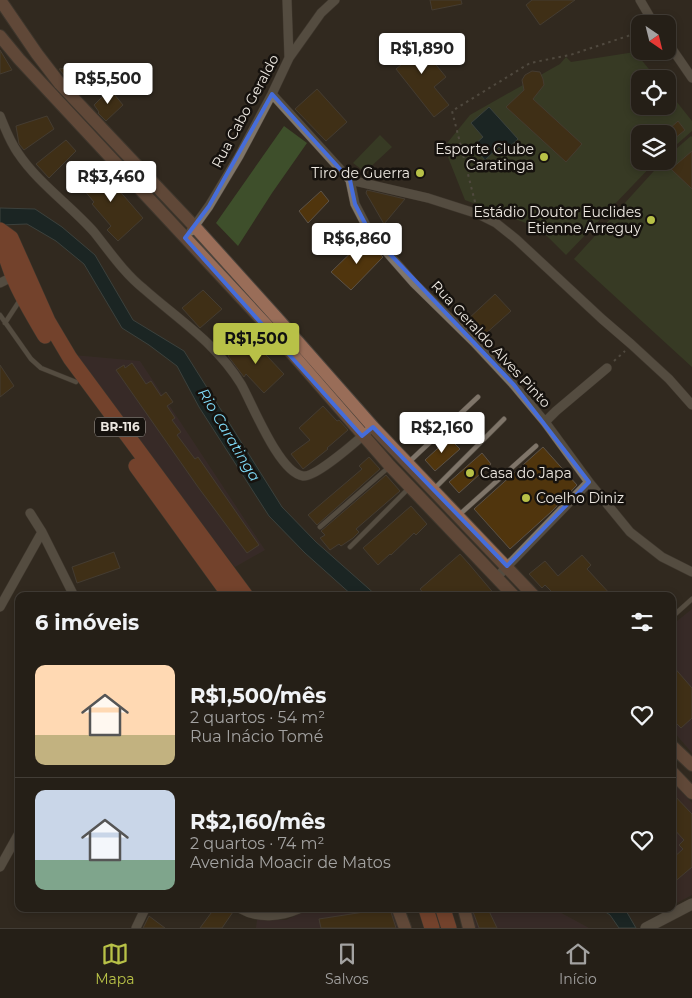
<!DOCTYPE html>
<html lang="pt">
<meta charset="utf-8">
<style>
:root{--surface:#251f17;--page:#2d2720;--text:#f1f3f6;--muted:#a3a2a1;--line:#423d36;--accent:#b8c147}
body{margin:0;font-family:Montserrat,sans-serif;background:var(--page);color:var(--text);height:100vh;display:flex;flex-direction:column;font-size:19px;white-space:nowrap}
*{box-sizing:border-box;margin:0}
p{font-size:16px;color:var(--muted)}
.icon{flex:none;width:28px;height:28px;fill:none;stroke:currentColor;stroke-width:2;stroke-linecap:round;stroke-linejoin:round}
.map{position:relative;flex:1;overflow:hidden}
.panel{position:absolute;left:15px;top:592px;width:661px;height:320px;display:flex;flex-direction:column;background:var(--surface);border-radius:10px;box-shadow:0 2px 8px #0003,0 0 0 1px var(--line)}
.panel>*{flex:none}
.needle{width:32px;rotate:145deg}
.controls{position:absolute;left:631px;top:15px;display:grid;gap:10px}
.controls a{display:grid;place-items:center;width:45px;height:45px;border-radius:10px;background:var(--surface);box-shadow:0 2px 8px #0003,0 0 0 1px var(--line);font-size:25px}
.price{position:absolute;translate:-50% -42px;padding:0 11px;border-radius:5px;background:#fff;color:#222;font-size:16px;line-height:32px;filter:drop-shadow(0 1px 2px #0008)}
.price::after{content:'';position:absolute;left:50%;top:30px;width:15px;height:11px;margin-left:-8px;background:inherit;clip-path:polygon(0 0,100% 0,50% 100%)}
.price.current{background:var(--accent);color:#111}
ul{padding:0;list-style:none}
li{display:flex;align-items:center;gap:15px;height:125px;padding:0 20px}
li+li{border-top:1px solid var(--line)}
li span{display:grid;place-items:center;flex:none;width:140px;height:100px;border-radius:10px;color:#555}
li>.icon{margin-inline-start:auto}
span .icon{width:60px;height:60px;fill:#fffc;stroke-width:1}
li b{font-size:21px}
h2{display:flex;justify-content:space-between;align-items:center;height:60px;padding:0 20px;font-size:21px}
.dock{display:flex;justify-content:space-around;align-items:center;height:70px;border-top:1px solid var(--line);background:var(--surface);font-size:14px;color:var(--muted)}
.dock a{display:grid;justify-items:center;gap:2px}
.dock .current{color:var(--accent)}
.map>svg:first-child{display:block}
.commercial{fill:#3f2c31}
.education{fill:#402c2d}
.green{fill:#3e4f2b}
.water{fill:#012029;stroke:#485c60}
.building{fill:#50350d;stroke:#5c5247}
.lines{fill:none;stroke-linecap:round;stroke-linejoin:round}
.service-casing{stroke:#4c443c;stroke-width:5.5}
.minor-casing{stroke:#4c443c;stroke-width:10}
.tertiary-casing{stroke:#4c443c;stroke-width:12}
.secondary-casing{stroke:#4c443c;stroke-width:14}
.trunk-casing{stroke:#4c443c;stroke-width:16}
.path{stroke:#767067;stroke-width:2;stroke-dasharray:2.5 4;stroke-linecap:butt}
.service{stroke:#7f7569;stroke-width:4.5}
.minor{stroke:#7f7569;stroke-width:9}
.tertiary{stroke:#7f7569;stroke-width:11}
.secondary{stroke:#996d58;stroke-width:12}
.trunk{stroke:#c4603d;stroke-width:15}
.marked{fill:none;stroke:#466dda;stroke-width:4;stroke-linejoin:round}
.poi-dot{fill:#b8c147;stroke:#16120e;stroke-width:2}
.labels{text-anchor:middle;stroke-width:5;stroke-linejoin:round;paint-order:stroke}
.shield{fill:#16120e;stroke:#aca7a1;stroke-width:1}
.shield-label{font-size:12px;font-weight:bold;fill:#ece7e0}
.street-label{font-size:14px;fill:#ece7e0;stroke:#16120e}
.poi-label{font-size:14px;fill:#ece7e0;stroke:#16120e;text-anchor:end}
.water-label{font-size:15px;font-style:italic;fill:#7ed9f6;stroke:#16120e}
</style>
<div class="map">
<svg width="692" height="928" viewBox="0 0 692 928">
<rect width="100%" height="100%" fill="#31291f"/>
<path class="commercial" d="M 73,355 L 140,361 L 265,550 L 235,567 Z
M 692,609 L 692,753 L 673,731 L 672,625 Z
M 309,909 L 393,909 L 399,928 L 256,928 L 257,920 L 286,920 Z
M 469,909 L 554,909 L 589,928 L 474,928 Z"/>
<path class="education" d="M 673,782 L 692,803 L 692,895 L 673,905 Z"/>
<path class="green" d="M 635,52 L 657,79 L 640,79 L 640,106 L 668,106 L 668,91 L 692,121 L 692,131 L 668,152 L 668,134 L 640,134 L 640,161 L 656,161 L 566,255 L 539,228 L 465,200 L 444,147 L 470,115 L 560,64 L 566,57 L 571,62 Z
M 284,126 L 307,143 L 272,193 L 238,246 L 216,223 Z
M 380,135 L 392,147 L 365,172 L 353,163 Z
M 691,136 L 692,137 L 692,367 L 574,259 L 663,161 L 668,161 L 668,156 Z"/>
<path class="water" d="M 489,107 L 518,139 L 504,152 L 499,147 L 485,160 L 473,146 L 483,137 L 471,123 Z
M 0,208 L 35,209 L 62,227 L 95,255 L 133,320 L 184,351 L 282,507 L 316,542 L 377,596 L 353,596 L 305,553 L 269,516 L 199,407 L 177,366 L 149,345 L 122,328 L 84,264 L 56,241 L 27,224 L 0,225 Z
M 601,909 L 625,909 L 636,928 L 619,928 L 610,915 Z"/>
<path class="building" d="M 430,0 L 461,0 L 462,4 L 432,10 Z
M 532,0 L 575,0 L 540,25 L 526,5 Z
M 410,33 L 446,77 L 434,87 L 449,105 L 434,117 L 396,69 L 407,60 L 395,45 Z
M 0,50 L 12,70 L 0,74 Z
M 85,66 L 88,89 L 78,91 L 59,69 Z
M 532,71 L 540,72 L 543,79 L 544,85 L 533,99 L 582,144 L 566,162 L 506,107 L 524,90 L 522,80 L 525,75 Z
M 110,89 L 123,105 L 106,121 L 98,113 L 99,112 L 94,105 Z
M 317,89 L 347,122 L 326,141 L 295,109 Z
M 47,116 L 54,129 L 24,150 L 19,144 L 16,126 Z
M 678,121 L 685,130 L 668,144 L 668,130 Z
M 66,140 L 76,151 L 49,178 L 36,164 Z
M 692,151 L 692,189 L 671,169 Z
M 98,166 L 143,218 L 118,241 L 107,230 L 111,226 L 92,204 L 94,202 L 78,183 Z
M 367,190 L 405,199 L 384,224 L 366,193 Z
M 321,191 L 329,201 L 308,223 L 299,211 Z
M 364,240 L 383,257 L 351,290 L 331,272 Z
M 203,290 L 222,309 L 200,328 L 182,308 Z
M 495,294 L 511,311 L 483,336 L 467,320 Z
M 250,338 L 284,374 L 264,393 L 246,374 L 244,377 L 228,356 Z
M 132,363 L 146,384 L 151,381 L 161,396 L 166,392 L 173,402 L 167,406 L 175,418 L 172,420 L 181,432 L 177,435 L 195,459 L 198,457 L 259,545 L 247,553 L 198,487 L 116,370 L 124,365 L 125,368 Z
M 0,365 L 14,386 L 0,397 Z
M 323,406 L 337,421 L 339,420 L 348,430 L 327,448 L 328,449 L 303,469 L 291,454 L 310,440 L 299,428 Z
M 449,438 L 460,449 L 435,471 L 425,460 Z
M 543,447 L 577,485 L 551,512 L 510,549 L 474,509 Z
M 482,453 L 491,464 L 459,493 L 449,482 Z
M 369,457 L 380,469 L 317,525 L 308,515 L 362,469 L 359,466 Z
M 386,475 L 400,491 L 356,529 L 359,532 L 353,538 L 341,546 L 339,544 L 330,550 L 320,538 L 325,535 L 321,531 Z
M 411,506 L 427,524 L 416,535 L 414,533 L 391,555 L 390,554 L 378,565 L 363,548 Z
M 114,552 L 120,568 L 77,583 L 72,567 Z
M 460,554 L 469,564 L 496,596 L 426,596 L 420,589 Z
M 582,555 L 591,565 L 587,569 L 612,596 L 556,596 L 545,585 L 542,588 L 529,574 L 545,561 L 558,576 Z
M 672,665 L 692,688 L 692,718 L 681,728 L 672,719 Z
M 672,793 L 692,814 L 692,867 L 672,884 L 672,859 L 683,849 L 679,845 L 684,840 L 672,827 Z
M 214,909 L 235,909 L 222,928 L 200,928 Z
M 363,909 L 390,909 L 396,928 L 321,928 L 319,919 L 364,912 Z
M 472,909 L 488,909 L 497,928 L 479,928 Z
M 149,916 L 165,928 L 143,928 Z"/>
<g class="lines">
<g class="service-casing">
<path id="service" d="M 0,315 L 31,359 L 41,368 L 76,382
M 5,323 L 20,300
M 409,462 L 478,397
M 434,489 L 504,419
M 459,515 L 536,446
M 320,527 L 389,467
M 350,547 L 409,488
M 672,617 L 692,599"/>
</g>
<g class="minor-casing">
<path id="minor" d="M 640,0 L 654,24
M 668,43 L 692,78
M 289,58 L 321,13 L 335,0
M 272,94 L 350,180 L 355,204 L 370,233 L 414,283 L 474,342 L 514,385 L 545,422 L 589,482 L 630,532 L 662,557 L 692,572
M 0,116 C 5,128 10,142 18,153 C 38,183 70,205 94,232 C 110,252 124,273 144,289 C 179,320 216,343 241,384 C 252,403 279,473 303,476 C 315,478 358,440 368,431
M 350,180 L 428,198 L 478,214 L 496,223 L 516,239 L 602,319 L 631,344 L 669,379 L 692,405
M 191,231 L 209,206 L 239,156 L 272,94 L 289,58 L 287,0
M 0,283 L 14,276
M 545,422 L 556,411 L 607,368
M 30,513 L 42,532 L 74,596
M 496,578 L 589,482
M 0,607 L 42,532
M 0,867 L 19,833
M 241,909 C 258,919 281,917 299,909
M 136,928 L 145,909"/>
</g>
<g class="tertiary-casing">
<path id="tertiary" d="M 646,928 L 692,904"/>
</g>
<g class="secondary-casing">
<path id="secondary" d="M 0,0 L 37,54 L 60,84 L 195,227 L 277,318 L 373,427 L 534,596
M 0,36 L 19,59 L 274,333 L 390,466 L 514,596
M 672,746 L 692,765
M 672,772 L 692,793
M 398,909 L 405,928
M 464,909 L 469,928"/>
</g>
<g class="trunk-casing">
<path id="trunk" d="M 0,230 L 11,238 L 48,321 L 70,358 L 246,596
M 1,232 C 5,270 26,304 45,336
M 136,466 L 230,596
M 426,909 L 432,928
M 443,909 L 449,928"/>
</g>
<path class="path" d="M 475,202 L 452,111 L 530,63 L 570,55 L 640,32
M 614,361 L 625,351"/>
<use href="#service" class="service"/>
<use href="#minor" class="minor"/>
<use href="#tertiary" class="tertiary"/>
<use href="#secondary" class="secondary"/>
<use href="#trunk" class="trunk"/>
</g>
<path d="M0 0H692V928H0ZM 272,94 L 350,180 L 355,204 L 370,233 L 514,385 L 589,482 L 507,566 L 373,427 L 362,436 L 185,238 L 209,206 Z" fill="#31291f" fill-opacity=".55" fill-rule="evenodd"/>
<path class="marked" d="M 272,94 L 350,180 L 355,204 L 370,233 L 514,385 L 589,482 L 507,566 L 373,427 L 362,436 L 185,238 L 209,206 Z"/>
<g class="poi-dot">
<circle cx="544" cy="157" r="5"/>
<circle cx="420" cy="173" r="5"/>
<circle cx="651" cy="220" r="5"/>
<circle cx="470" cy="473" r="5"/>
<circle cx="526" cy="498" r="5"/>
</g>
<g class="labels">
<rect class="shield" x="95" y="417.5" width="50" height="19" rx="4"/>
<g class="shield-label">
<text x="120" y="431">BR-116</text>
</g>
<g class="street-label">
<text transform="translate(245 111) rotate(-62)" y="5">Rua Cabo Geraldo</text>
<text transform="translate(491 344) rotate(47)" y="5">Rua Geraldo Alves Pinto</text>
</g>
<g class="poi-label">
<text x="534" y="154">Esporte Clube<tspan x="534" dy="16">Caratinga</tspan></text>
<text x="410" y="178">Tiro de Guerra</text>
<text x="641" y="217">Estádio Doutor Euclides<tspan x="641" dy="16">Etienne Arreguy</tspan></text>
<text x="480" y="478" text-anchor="start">Casa do Japa</text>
<text x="536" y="503" text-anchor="start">Coelho Diniz</text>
</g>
<g class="water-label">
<text transform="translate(229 435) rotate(59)" y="5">Rio Caratinga</text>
</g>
</g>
</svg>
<div class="controls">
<a><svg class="needle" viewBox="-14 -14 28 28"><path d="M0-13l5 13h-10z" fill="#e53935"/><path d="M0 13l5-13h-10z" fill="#a3a2a1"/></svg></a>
<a><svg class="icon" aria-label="locate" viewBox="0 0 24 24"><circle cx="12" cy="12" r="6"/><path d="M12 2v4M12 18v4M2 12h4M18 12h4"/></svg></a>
<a><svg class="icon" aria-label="layers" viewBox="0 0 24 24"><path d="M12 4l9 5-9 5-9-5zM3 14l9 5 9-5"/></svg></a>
</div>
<b class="price" style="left:422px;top:75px">R$1,890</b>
<b class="price" style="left:108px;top:105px">R$5,500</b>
<b class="price" style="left:111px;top:203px">R$3,460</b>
<b class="price" style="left:357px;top:265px">R$6,860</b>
<b class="price current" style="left:256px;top:365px">R$1,500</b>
<b class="price" style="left:442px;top:454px">R$2,160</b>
<section class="panel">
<h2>6 imóveis<svg class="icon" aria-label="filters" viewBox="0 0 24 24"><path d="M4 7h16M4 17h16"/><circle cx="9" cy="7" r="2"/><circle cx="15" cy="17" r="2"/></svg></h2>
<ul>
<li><span style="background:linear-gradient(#ffd9b3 70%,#c2b280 0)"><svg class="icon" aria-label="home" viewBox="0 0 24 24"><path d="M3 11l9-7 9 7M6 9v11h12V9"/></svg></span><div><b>R$1,500/mês</b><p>2 quartos · 54 m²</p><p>Rua Inácio Tomé</p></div><svg class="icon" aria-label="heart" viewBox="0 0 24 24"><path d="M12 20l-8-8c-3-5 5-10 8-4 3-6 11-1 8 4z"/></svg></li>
<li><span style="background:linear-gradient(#c9d6e8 70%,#7fa58c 0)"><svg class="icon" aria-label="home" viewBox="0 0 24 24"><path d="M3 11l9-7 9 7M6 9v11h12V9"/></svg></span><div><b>R$2,160/mês</b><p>2 quartos · 74 m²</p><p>Avenida Moacir de Matos</p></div><svg class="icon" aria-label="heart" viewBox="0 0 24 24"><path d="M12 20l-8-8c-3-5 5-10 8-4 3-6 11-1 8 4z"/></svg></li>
</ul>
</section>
</div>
<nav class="dock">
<a class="current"><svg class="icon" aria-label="map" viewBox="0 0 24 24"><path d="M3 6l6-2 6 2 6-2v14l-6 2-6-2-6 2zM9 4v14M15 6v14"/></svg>Mapa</a>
<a><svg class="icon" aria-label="saved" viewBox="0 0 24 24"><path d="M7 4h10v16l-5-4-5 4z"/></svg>Salvos</a>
<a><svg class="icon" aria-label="home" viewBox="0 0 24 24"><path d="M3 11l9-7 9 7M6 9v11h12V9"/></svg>Início</a>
</nav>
